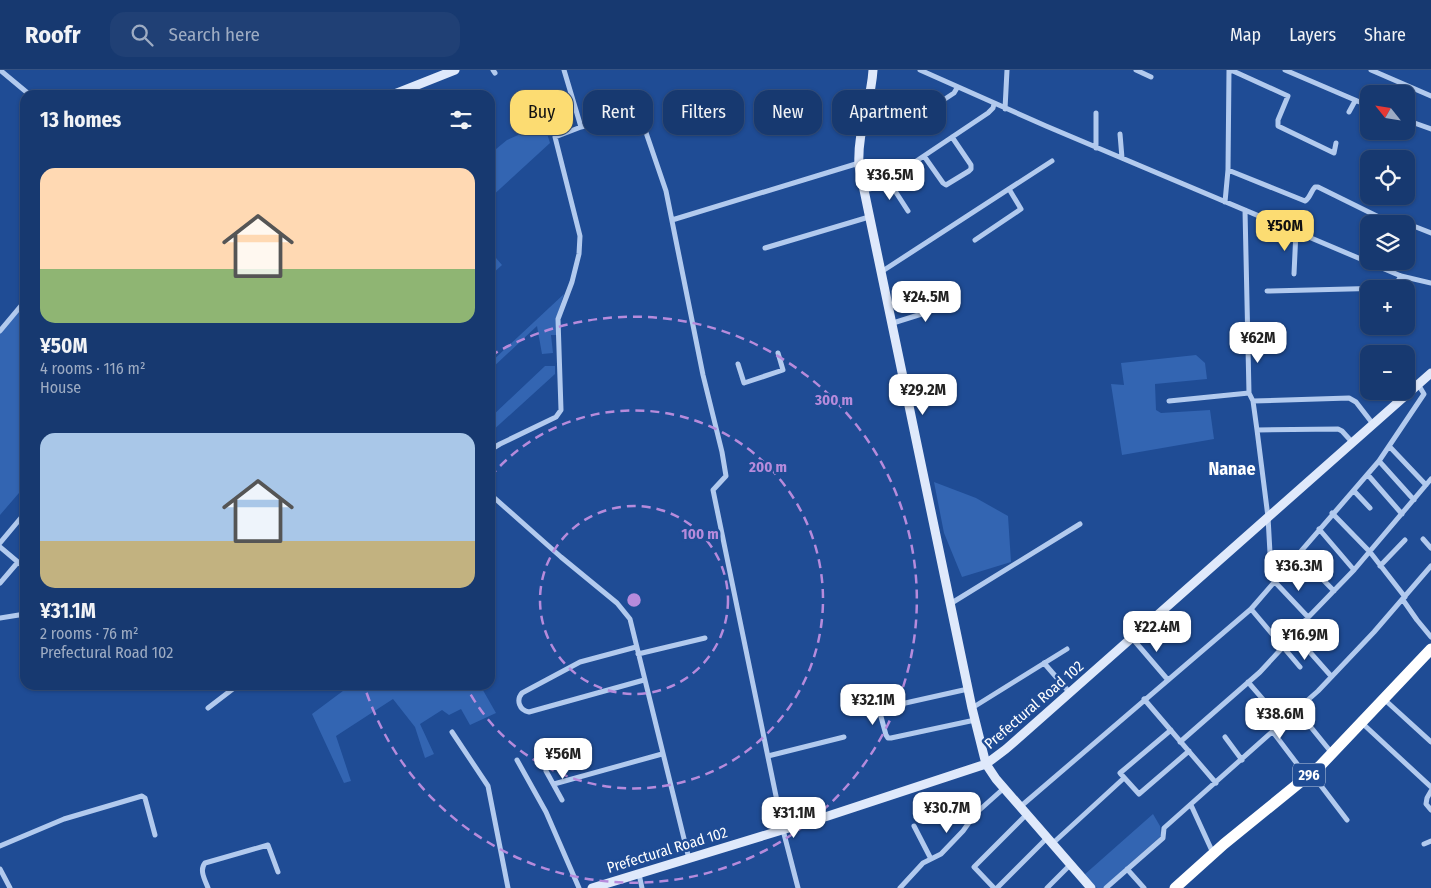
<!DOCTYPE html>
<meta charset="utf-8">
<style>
:root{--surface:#173970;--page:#204075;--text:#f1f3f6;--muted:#9eacc3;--line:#365383;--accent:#fcdc72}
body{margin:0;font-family:"Fira Sans Condensed",sans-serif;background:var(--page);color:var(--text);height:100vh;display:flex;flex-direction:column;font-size:19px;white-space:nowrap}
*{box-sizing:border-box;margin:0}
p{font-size:16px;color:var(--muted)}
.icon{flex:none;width:28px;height:28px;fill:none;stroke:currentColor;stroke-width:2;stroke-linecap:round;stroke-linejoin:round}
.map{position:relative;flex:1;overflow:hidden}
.sheet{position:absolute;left:20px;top:20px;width:475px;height:600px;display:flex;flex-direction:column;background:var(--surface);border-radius:15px;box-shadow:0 1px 4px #0004,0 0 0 1px var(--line)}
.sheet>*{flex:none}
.guide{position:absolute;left:510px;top:20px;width:475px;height:45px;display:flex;gap:10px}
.needle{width:32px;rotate:300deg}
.fabs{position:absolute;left:1360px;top:15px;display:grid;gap:10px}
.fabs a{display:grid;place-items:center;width:55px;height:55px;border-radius:10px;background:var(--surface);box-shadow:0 1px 4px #0004,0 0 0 1px var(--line);font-size:25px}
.price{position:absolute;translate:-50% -42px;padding:0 11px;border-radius:10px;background:#fff;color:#222;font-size:16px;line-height:32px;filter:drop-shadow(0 1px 2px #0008)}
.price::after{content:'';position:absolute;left:50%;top:30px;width:15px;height:11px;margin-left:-8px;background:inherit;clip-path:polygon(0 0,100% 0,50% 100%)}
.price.current{background:var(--accent);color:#111}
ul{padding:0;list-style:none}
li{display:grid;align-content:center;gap:10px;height:265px;padding:0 20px}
li span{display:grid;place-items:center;height:155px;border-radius:15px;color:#555}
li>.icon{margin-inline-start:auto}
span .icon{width:90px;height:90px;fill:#fffc;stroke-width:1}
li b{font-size:21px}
h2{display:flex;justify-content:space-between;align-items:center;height:60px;padding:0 20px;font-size:21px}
.chip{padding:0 18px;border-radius:15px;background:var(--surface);box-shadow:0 1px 4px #0004,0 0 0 1px var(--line);font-size:18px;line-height:45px}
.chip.current{background:var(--accent);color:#111}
header{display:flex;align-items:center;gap:30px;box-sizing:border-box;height:70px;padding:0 25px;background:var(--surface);border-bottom:1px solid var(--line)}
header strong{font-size:24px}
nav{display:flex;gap:28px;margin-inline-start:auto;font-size:18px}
.search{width:350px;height:45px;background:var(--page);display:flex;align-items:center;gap:12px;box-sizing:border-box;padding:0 18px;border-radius:15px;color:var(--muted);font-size:19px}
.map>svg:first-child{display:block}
.green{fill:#3365b2}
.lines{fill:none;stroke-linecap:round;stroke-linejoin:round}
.street{stroke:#b2caee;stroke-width:5}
.secondary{stroke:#dfe9fb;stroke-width:9}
.highway{stroke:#fff;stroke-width:11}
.ring{fill:none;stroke:#b68bdc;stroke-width:2.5;stroke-dasharray:9 6}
.labels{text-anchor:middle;stroke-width:5;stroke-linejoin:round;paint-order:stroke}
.shield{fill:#1f4c95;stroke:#bcc9df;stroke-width:1}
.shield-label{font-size:14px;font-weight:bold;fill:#fff}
.street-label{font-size:15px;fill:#fff;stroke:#1f4c95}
.quarter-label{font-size:18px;font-weight:bold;fill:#fff;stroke:#1f4c95}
.centre{fill:#b68bdc;stroke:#1f4c95;stroke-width:2.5}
.ring-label{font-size:15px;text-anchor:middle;font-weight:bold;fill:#b68bdc;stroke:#1f4c95;stroke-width:5;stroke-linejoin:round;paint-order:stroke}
</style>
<header>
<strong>Roofr</strong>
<div class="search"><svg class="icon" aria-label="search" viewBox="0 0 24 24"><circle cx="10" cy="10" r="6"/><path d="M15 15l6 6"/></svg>Search here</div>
<nav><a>Map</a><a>Layers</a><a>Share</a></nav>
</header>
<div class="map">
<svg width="1431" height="818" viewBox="0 0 1431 818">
<rect width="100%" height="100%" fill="#1f4c95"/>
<path class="green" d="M 541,55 L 545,57 L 550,73 L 490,128 L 490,84 L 507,70 Z
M 490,181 L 502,195 L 490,206 Z
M 564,224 L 556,249 L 556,265 L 551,265 L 553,283 L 542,284 L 537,256 L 490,300 L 490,293 Z
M 23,235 L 25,237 L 25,416 L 0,445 L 0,264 Z
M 1196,285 L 1205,293 L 1207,309 L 1155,314 L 1156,340 L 1161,343 L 1210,340 L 1214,369 L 1122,385 L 1111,314 L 1124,315 L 1121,293 Z
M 545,296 L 555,296 L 555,304 L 490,363 L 490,348 Z
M 934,412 L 976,428 L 1008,446 L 1011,492 L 962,507 L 944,463 Z
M 351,615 L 480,615 L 496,643 L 470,655 L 461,639 L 449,645 L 442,640 L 420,654 L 434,684 L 425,688 L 415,657 L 393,629 L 336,666 L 351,711 L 344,713 L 312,644 Z
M 1153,744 L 1160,756 L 1161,766 L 1103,818 L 1097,818 L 1084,805 Z"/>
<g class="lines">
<path class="street" d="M 0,0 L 30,25
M 493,0 L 495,3
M 564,0 L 581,57
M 920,0 L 1046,56 L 1401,206 L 1431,213
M 1136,0 L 1151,7
M 1229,0 L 1233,1 L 1288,26 L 1278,50 L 1278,56 L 1334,83 L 1336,73
M 1285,0 L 1369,36
M 1371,0 L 1431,26
M 1005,39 L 1007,0
M 1349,42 L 1355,31
M 1096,43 L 1096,78
M 913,50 L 954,23 L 957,18
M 1406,50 L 1431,59
M 1120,64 L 1122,88
M 924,86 L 943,113 L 946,115 L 969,101 L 971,99 L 971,95 L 952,67
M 1228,100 L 1305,131 C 1310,128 1311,121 1315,117 L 1318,117 L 1393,154
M 888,110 L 908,141
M 864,120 L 874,118 L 888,110 L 988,43 L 993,38 L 994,34
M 1225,132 L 1228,100 L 1229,0
M 1245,140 L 1249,323 L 1253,331 L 1257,360 L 1268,447 L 1271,501 L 1274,511 L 1308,547
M 672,150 L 859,93
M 1406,157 L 1416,157 L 1431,163
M 975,170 L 1021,139 L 1009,119
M 765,178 L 869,147
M 881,202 L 1052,91
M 1294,204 L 1296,161
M 1267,221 L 1388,218 L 1396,214 L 1401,206
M 893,253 L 928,242 L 926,232
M 0,261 L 25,231
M 738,294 L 744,313 L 783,300 L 778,283
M 1169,331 L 1249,323
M 1253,331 L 1349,328 L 1356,332 L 1373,354
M 1257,360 L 1338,359 L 1342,361 L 1352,372
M 1389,376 L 1426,415
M 490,380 L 500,374 L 556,347 L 561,340 L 558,249 L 572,212 L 579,184 L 580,166 L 555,67 L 581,57 L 633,43 L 640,45 L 666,121 L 703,305 L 722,382 L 726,406 L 713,420 L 783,760 L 798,818
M 1379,391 L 1414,430
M 1368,405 L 1402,444
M 1354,421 L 1370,438
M 490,424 L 561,487 L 617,533 L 630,549 L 689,789
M 1332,443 L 1370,482 L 1405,527
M 1319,459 L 1354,500
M 1423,469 L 1431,478
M 0,473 L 25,443
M 0,477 L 25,498
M 1298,484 L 1334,521
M 1380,496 L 1405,470
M 0,513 L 18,492
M 1403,530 L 1417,550 L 1431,567
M 950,534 L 1080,454
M 1251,539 L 1300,597
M 0,548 L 25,544
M 1293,563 L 1331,606
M 1132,568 L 1168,610
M 636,577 L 580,592 L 522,623 C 516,630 519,640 529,642 L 644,610
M 638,584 L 705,568
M 1044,593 L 1070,623
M 1248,612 L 1274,642
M 968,619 L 883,638 L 880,643 L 886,665 L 888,668 L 891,668 L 975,650
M 1144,629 L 1216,713
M 1385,630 L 1431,672
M 208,638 L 238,615
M 972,638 L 1067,579
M 1297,640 L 1331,682
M 1362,653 L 1431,717
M 1171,660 L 1120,703 L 1139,724 L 1189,681
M 452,662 L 488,716 L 508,818
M 1273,662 L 1307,707
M 1225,667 L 1242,690
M 1180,672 L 1260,602 L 1283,577 L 1293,563 L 1354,500 L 1431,409
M 768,686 L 844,667
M 517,690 L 546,742 L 579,818
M 546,701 L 562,730
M 1312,704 L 1347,750
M 554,714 L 662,684
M 1431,721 L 1427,728 L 1426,734 L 1431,740
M 1191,735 L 1213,783
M 1020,737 L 1251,539 L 1379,391 L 1424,324 L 1418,314
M 914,756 L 931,789
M 1052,774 L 1124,708
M 1424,774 L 1431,771
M 0,776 L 64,749 L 142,726 L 145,728 L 155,765
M 0,799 L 10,818
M 1127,799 L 1144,818
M 639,804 L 642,818
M 208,818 C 205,810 199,800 205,793 L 268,775 L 278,802
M 900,818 L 923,793 L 941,784 L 963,761 L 975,744 L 1003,719
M 994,818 L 974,797 L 1026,745
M 997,818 L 1047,768
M 1047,818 L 1070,795
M 1106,818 L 1163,768 L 1164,758 L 1318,621 L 1374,562 L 1431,496"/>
<path class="secondary" d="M 873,0 C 871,34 857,60 859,96 L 972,638 L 986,694 L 996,709 L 1091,818
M 392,25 L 455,0
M 592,818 L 828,746 L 986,694 L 1006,679 L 1431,303"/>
<path class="highway" d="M 1175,818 L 1224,774 L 1320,696 L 1431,579"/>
</g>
<g class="ring">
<circle cx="634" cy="530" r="94"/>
<path d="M490 407A189 189 0 1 1 466 616"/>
<path d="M490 286A283 283 0 1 1 364 615"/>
</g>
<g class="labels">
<rect class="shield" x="1293" y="693.5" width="32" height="23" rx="4"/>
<g class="shield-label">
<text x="1309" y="710">296</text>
</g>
<g class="street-label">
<text transform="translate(1034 635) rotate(-41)" y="5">Prefectural Road 102</text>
<text transform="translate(667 780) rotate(-17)" y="5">Prefectural Road 102</text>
</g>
<g class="quarter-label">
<text x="1232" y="405">Nanae</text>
</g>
</g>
<circle cx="634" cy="530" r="8" class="centre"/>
<g class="ring-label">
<text x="834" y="335">300 m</text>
<text x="768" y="402">200 m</text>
<text x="700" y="469">100 m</text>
</g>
</svg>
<div class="fabs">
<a><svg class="needle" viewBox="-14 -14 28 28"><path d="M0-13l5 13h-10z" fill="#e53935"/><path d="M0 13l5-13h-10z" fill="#9eacc3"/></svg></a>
<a><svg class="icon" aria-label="locate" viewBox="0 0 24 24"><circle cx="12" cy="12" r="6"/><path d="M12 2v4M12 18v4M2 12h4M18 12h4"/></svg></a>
<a><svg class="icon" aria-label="layers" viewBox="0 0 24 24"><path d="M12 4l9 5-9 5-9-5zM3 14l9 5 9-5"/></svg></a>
<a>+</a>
<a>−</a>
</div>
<b class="price" style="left:890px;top:131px">¥36.5M</b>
<b class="price current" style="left:1285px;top:182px">¥50M</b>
<b class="price" style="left:926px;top:253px">¥24.5M</b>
<b class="price" style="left:1258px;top:294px">¥62M</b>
<b class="price" style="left:923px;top:346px">¥29.2M</b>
<b class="price" style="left:1299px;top:522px">¥36.3M</b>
<b class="price" style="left:1157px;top:583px">¥22.4M</b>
<b class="price" style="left:1305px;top:591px">¥16.9M</b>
<b class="price" style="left:873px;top:656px">¥32.1M</b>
<b class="price" style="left:1280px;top:670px">¥38.6M</b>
<b class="price" style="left:563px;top:710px">¥56M</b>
<b class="price" style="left:947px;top:764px">¥30.7M</b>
<b class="price" style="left:794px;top:769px">¥31.1M</b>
<div class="guide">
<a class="chip current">Buy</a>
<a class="chip">Rent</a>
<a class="chip">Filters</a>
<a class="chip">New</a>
<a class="chip">Apartment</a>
</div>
<section class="sheet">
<h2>13 homes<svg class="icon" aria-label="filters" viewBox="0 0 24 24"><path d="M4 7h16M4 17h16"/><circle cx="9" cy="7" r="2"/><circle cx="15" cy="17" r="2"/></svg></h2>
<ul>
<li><span style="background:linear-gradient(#ffd9b3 65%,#8fb573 0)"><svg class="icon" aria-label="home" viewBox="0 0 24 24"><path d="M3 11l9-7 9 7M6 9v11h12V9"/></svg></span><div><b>¥50M</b><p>4 rooms · 116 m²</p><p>House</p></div></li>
<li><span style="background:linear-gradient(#a9c7e8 70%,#c2b280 0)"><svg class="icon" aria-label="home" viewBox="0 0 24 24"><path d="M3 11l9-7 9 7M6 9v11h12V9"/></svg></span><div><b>¥31.1M</b><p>2 rooms · 76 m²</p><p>Prefectural Road 102</p></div></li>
</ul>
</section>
</div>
